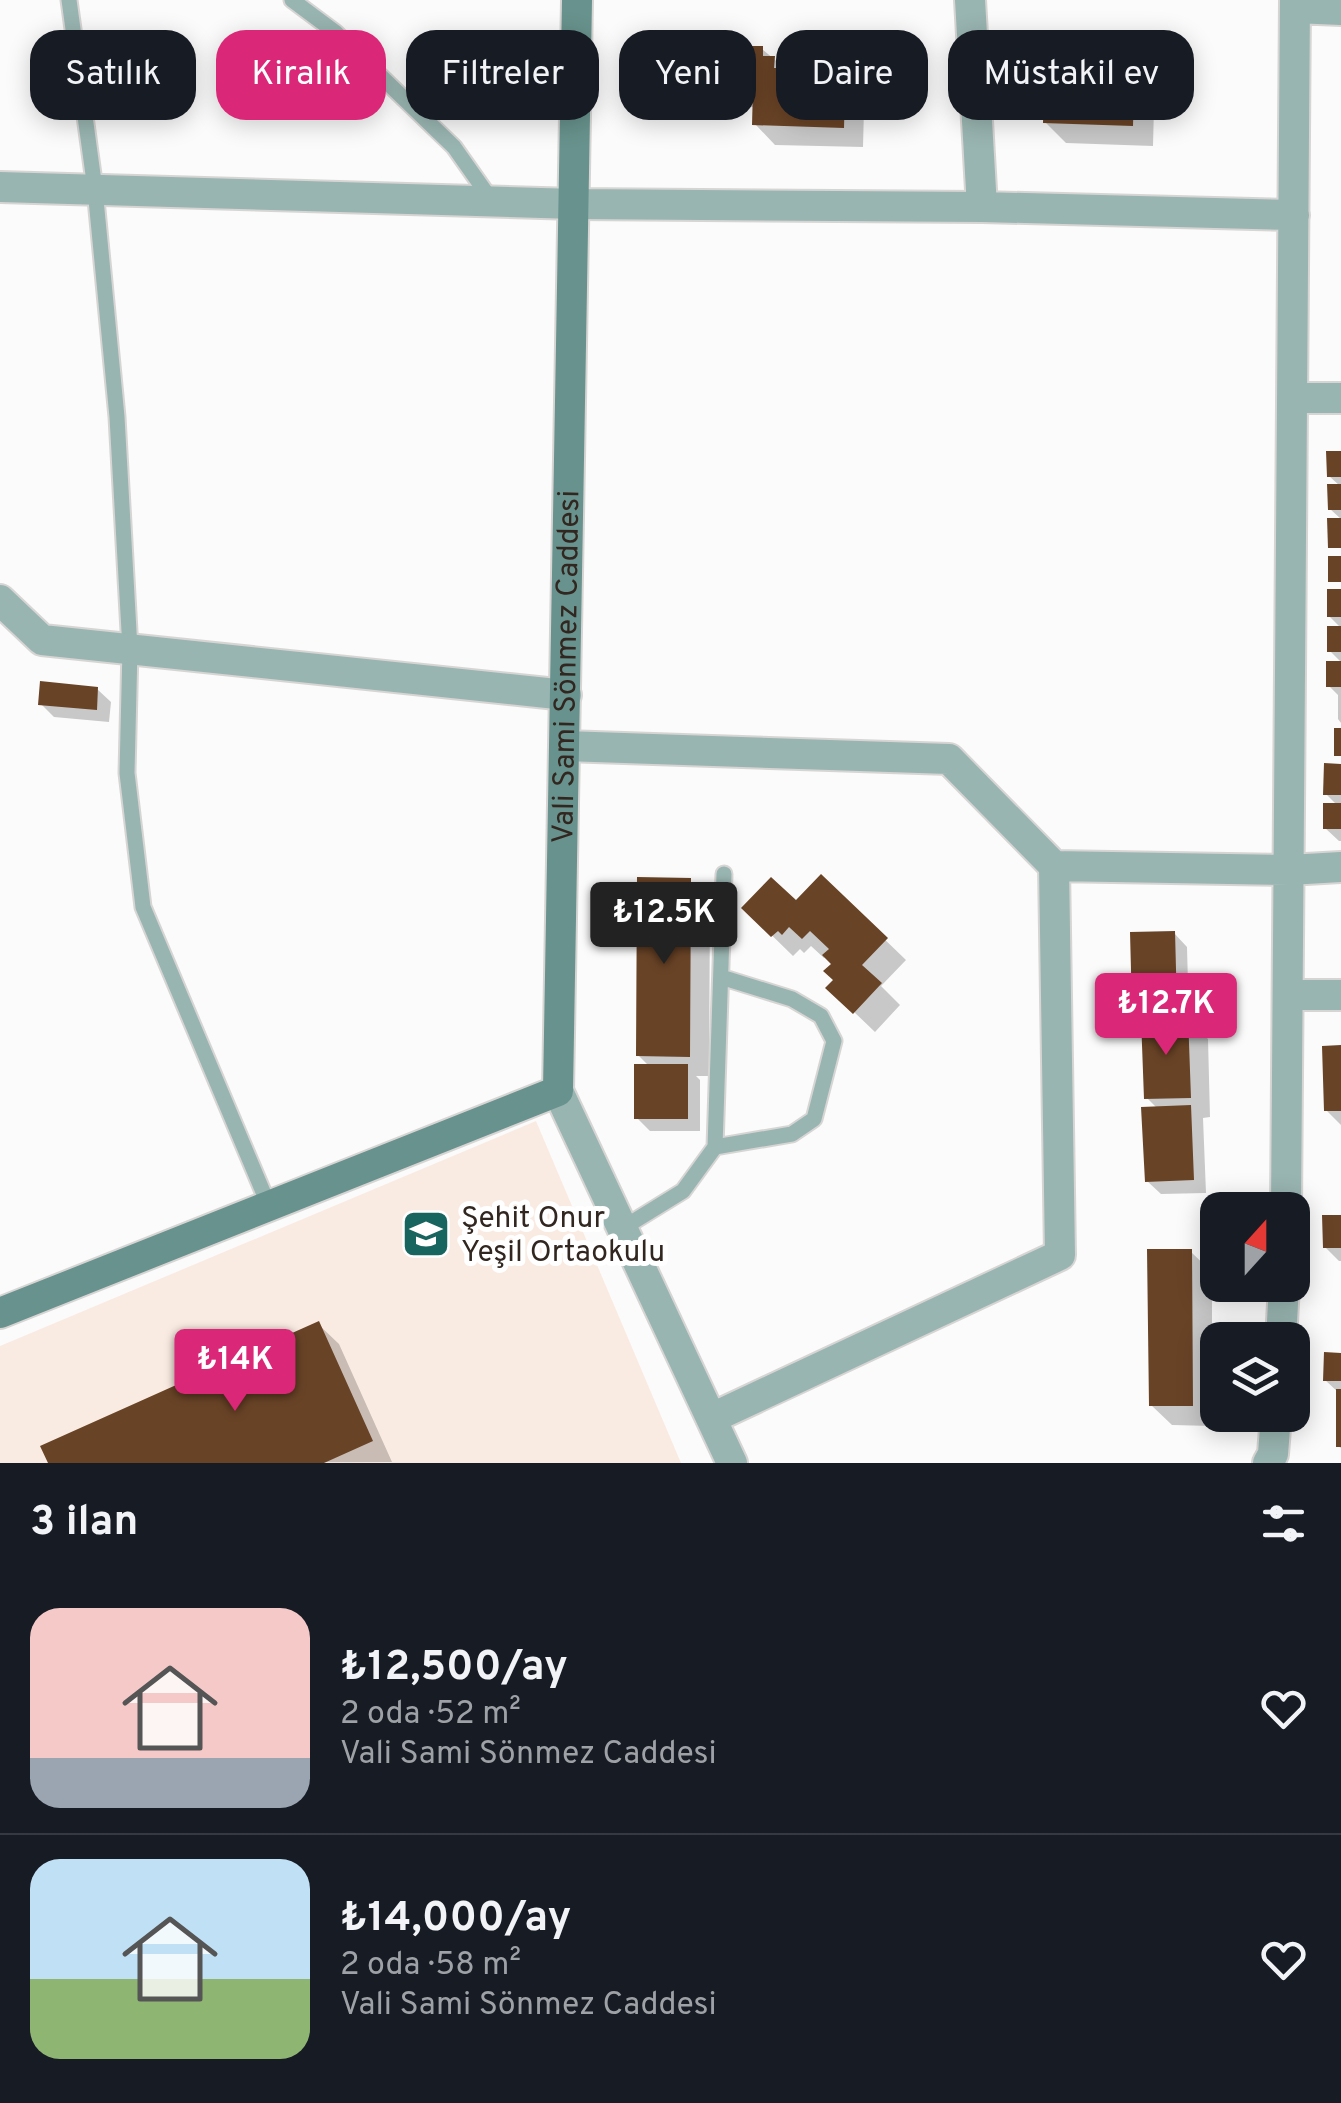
<!DOCTYPE html>
<html lang="tr">
<meta charset="utf-8">
<style>
:root{--surface:#171b24;--page:#20242c;--text:#f1f3f6;--muted:#9ea1a6;--line:#363941;--accent:#db2777}
body{margin:0;font-family:Overpass,sans-serif;background:var(--page);color:var(--text);height:100vh;display:flex;flex-direction:column;font-size:38px;white-space:nowrap}
*{box-sizing:border-box;margin:0}
p{font-size:32px;color:var(--muted)}
.icon{flex:none;width:55px;height:55px;fill:none;stroke:currentColor;stroke-width:2;stroke-linecap:round;stroke-linejoin:round}
.map{position:relative;height:1463px;overflow:hidden}
.panel{display:flex;flex-direction:column;background:var(--surface);flex:1}
.panel>*{flex:none}
.hud{position:absolute;left:30px;top:30px;width:1282px;height:90px;display:flex;gap:20px}
.needle{width:65px;rotate:21deg}
.controls{position:absolute;left:1200px;top:1192px;display:grid;gap:20px}
.controls a{display:grid;place-items:center;width:110px;height:110px;border-radius:20px;background:var(--surface);box-shadow:0 5px 25px #0003;font-size:50px}
.price{position:absolute;translate:-50% -85px;padding:0 22px;border-radius:10px;background:var(--accent);color:#fff;font-size:32px;line-height:65px;filter:drop-shadow(0 2px 5px #0008)}
.price::after{content:'';position:absolute;left:50%;top:60px;width:30px;height:22px;margin-left:-15px;background:inherit;clip-path:polygon(0 0,100% 0,50% 100%)}
.price.selected{background:#222;color:#fff}
ul{padding:0;list-style:none}
li{display:flex;align-items:center;gap:30px;height:250px;padding:0 30px}
li+li{border-top:2px solid var(--line)}
li span{display:grid;place-items:center;flex:none;width:280px;height:200px;border-radius:30px;color:#555}
li>.icon{margin-inline-start:auto}
span .icon{width:120px;height:120px;fill:#fffc;stroke-width:1}
li b{font-size:42px}
h2{display:flex;justify-content:space-between;align-items:center;height:120px;padding:0 30px;font-size:42px}
.chip{padding:0 35px;border-radius:30px;background:var(--surface);box-shadow:0 5px 25px #0003;font-size:35px;line-height:90px}
.chip.selected{background:var(--accent);color:#fff}
.map>svg:first-child{display:block}
.built{fill:#faebe2}
.shadow{fill:#0003}
.building{fill:#694326}
.lines{fill:none;stroke-linecap:round;stroke-linejoin:round}
.lane-casing{stroke:#d7d5d4;stroke-width:19}
.street-casing{stroke:#d7d5d4;stroke-width:34}
.secondary-casing{stroke:#d7d5d4;stroke-width:34}
.lane{stroke:#99b5b1;stroke-width:15}
.street{stroke:#99b5b1;stroke-width:30}
.secondary{stroke:#68928d;stroke-width:30}
.labels{text-anchor:middle;stroke-width:10;stroke-linejoin:round;paint-order:stroke}
.street-label{font-size:30px;fill:#322720;stroke:#fff}
.poi-label{font-size:30px;fill:#322720;stroke:#fff;text-anchor:start}
</style>
<div class="map">
<svg width="1341" height="1463" viewBox="0 0 1341 1463">
<rect width="100%" height="100%" fill="#fbfbfb"/>
<path class="built" d="M 536,1121 L 681,1463 L 0,1463 L 0,1346 Z"/>
<path class="shadow" d="M 1054,48 L 1087,78 L 1105,79 L 1165,50 L 1186,71 L 1184,108 L 1154,107 L 1153,146 L 1066,143 L 1045,122 L 1046,104 L 1039,104 L 1018,84 Z
M 762,49 L 800,81 L 814,82 L 840,63 L 875,53 L 895,73 L 895,110 L 864,109 L 863,147 L 775,145 L 755,124 L 755,107 L 748,107 L 727,87 Z
M 1341,454 L 1341,519 L 1330,509 L 1340,486 L 1329,476 Z
M 1341,592 L 1341,628 L 1329,616 Z
M 1341,628 L 1341,662 L 1330,651 Z
M 1341,664 L 1341,723 L 1338,719 L 1338,695 L 1329,686 Z
M 97,689 L 111,702 L 109,722 L 54,717 L 41,704 Z
M 1341,766 L 1341,841 L 1339,841 L 1325,828 L 1337,805 L 1326,794 Z
M 821,878 L 906,960 L 881,986 L 900,1005 L 875,1032 L 829,988 L 836,980 L 834,964 L 826,955 L 824,958 L 811,946 L 804,953 L 800,949 L 793,956 L 744,908 L 796,904 Z
M 690,881 L 710,901 L 709,1076 L 696,1076 L 700,1080 L 700,1131 L 650,1131 L 637,1118 L 650,1067 L 638,1055 Z
M 1174,933 L 1187,947 L 1189,1021 L 1208,1039 L 1210,1117 L 1203,1118 L 1206,1193 L 1161,1194 L 1147,1181 L 1158,1109 L 1147,1098 L 1144,1017 L 1135,1008 Z
M 1341,1048 L 1341,1173 L 1341,1125 L 1326,1110 Z
M 1341,1218 L 1341,1261 L 1339,1261 L 1325,1247 Z
M 1191,1252 L 1212,1272 L 1212,1426 L 1172,1425 L 1151,1405 Z
M 318,1324 L 339,1344 L 392,1462 L 51,1463 Z
M 1341,1355 L 1341,1448 L 1338,1446 L 1339,1393 L 1325,1380 Z"/>
<path class="building" d="M 1017,44 L 1055,45 L 1054,53 L 1065,54 L 1064,65 L 1078,66 L 1078,75 L 1103,76 L 1103,66 L 1119,67 L 1120,56 L 1128,57 L 1129,46 L 1166,48 L 1165,89 L 1134,88 L 1133,126 L 1043,123 L 1044,86 L 1016,85 Z
M 726,46 L 763,46 L 763,56 L 775,56 L 774,68 L 790,68 L 790,79 L 812,79 L 812,69 L 829,69 L 829,59 L 838,60 L 839,49 L 876,50 L 875,90 L 845,89 L 844,128 L 752,125 L 753,88 L 725,88 Z
M 1326,451 L 1341,451 L 1341,477 L 1327,477 Z
M 1327,484 L 1341,484 L 1341,510 L 1328,510 Z
M 1327,518 L 1341,518 L 1341,548 L 1328,548 Z
M 1328,556 L 1341,556 L 1341,582 L 1328,582 Z
M 1327,589 L 1341,589 L 1341,617 L 1327,617 Z
M 1327,626 L 1341,626 L 1341,652 L 1327,652 Z
M 1326,661 L 1341,661 L 1341,687 L 1326,687 Z
M 40,681 L 98,687 L 97,710 L 38,705 Z
M 1334,728 L 1341,728 L 1341,756 L 1334,756 Z
M 1324,763 L 1341,764 L 1341,795 L 1323,795 Z
M 1323,803 L 1341,803 L 1341,829 L 1323,829 Z
M 821,874 L 888,938 L 862,965 L 882,983 L 853,1014 L 825,988 L 833,980 L 823,971 L 831,964 L 822,955 L 829,949 L 810,931 L 802,939 L 789,927 L 782,935 L 778,931 L 771,937 L 741,908 L 771,877 L 796,900 Z
M 637,877 L 691,878 L 690,1057 L 636,1056 Z
M 1175,931 L 1177,1008 L 1132,1009 L 1130,932 Z
M 1188,1016 L 1191,1098 L 1144,1099 L 1141,1018 Z
M 1341,1045 L 1341,1111 L 1324,1111 L 1322,1046 Z
M 634,1064 L 688,1064 L 688,1119 L 634,1119 Z
M 1191,1105 L 1194,1180 L 1145,1182 L 1141,1107 Z
M 1322,1215 L 1341,1215 L 1341,1248 L 1323,1248 Z
M 1147,1249 L 1192,1249 L 1193,1406 L 1149,1406 Z
M 319,1321 L 373,1441 L 324,1463 L 48,1463 L 40,1446 Z
M 1324,1352 L 1341,1353 L 1341,1381 L 1323,1381 Z
M 1336,1389 L 1341,1389 L 1341,1447 L 1336,1447 Z"/>
<g class="lines">
<g class="lane-casing">
<path id="lane" d="M 69,0 L 95,189 L 117,417 L 130,649 L 127,773 L 143,907 L 269,1206
M 292,0 L 335,32 L 454,147 L 492,201
M 715,1147 L 792,1134 L 814,1119 L 834,1041 L 821,1016 L 792,999 L 721,977
M 623,1228 L 683,1191 L 715,1147 L 724,874"/>
</g>
<g class="street-casing">
<path id="street" d="M 970,0 L 982,207
M 1295,8 L 1341,10
M 0,187 L 575,204 L 982,207 L 1294,215
M 1292,398 L 1341,398
M 0,600 L 42,640 L 566,695
M 565,746 L 949,759 L 1054,866 L 1289,870 L 1341,867
M 1288,995 L 1341,995
M 558,1091 L 732,1463
M 1286,1210 L 1295,0
M 1281,1340 L 1284,1285
M 712,1418 L 1060,1255 L 1054,866
M 1268,1463 L 1273,1454 L 1276,1415"/>
</g>
<g class="secondary-casing">
<g id="secondary">
<path id="s1" d="M 0,1313 L 558,1091 L 577,0"/>
</g>
</g>
<use href="#lane" class="lane"/>
<use href="#street" class="street"/>
<use href="#secondary" class="secondary"/>
</g>
<defs>
<g id="school-square" transform="scale(2.5)"><rect x="-9" y="-9" width="18" height="18" rx="4" fill="#18645e" stroke="#fff"/><path d="M0-5L7-2L0 1L-7-2ZM-4 1L0 2.5L4 1V4Q0 6-4 4Z" fill="#fff"/></g>
</defs>
<g fill-rule="evenodd">
<use href="#school-square" x="426" y="1234"/>
</g>
<g class="labels">
<g class="street-label">
<text dy="10" stroke="none"><textPath href="#s1" startOffset="1025">Vali Sami Sönmez Caddesi</textPath></text>
</g>
<g class="poi-label">
<text x="461" y="1227">Şehit Onur<tspan x="461" dy="34">Yeşil Ortaokulu</tspan></text>
</g>
</g>
</svg>
<div class="controls">
<a><svg class="needle" viewBox="-14 -14 28 28"><path d="M0-13l5 13h-10z" fill="#e53935"/><path d="M0 13l5-13h-10z" fill="#9ea1a6"/></svg></a>
<a><svg class="icon" aria-label="layers" viewBox="0 0 24 24"><path d="M12 4l9 5-9 5-9-5zM3 14l9 5 9-5"/></svg></a>
</div>
<b class="price selected" style="left:664px;top:967px">₺12.5K</b>
<b class="price" style="left:1166px;top:1058px">₺12.7K</b>
<b class="price" style="left:235px;top:1414px">₺14K</b>
<div class="hud">
<a class="chip">Satılık</a>
<a class="chip selected">Kiralık</a>
<a class="chip">Filtreler</a>
<a class="chip">Yeni</a>
<a class="chip">Daire</a>
<a class="chip">Müstakil ev</a>
</div>
</div>
<section class="panel">
<h2>3 ilan<svg class="icon" aria-label="filters" viewBox="0 0 24 24"><path d="M4 7h16M4 17h16"/><circle cx="9" cy="7" r="2"/><circle cx="15" cy="17" r="2"/></svg></h2>
<ul>
<li><span style="background:linear-gradient(#f6c9c9 75%,#9aa5b1 0)"><svg class="icon" aria-label="home" viewBox="0 0 24 24"><path d="M3 11l9-7 9 7M6 9v11h12V9"/></svg></span><div><b>₺12,500/ay</b><p>2 oda · 52 m²</p><p>Vali Sami Sönmez Caddesi</p></div><svg class="icon" aria-label="heart" viewBox="0 0 24 24"><path d="M12 20l-8-8c-3-5 5-10 8-4 3-6 11-1 8 4z"/></svg></li>
<li><span style="background:linear-gradient(#bfe0f5 60%,#8fb573 0)"><svg class="icon" aria-label="home" viewBox="0 0 24 24"><path d="M3 11l9-7 9 7M6 9v11h12V9"/></svg></span><div><b>₺14,000/ay</b><p>2 oda · 58 m²</p><p>Vali Sami Sönmez Caddesi</p></div><svg class="icon" aria-label="heart" viewBox="0 0 24 24"><path d="M12 20l-8-8c-3-5 5-10 8-4 3-6 11-1 8 4z"/></svg></li>
</ul>
</section>
